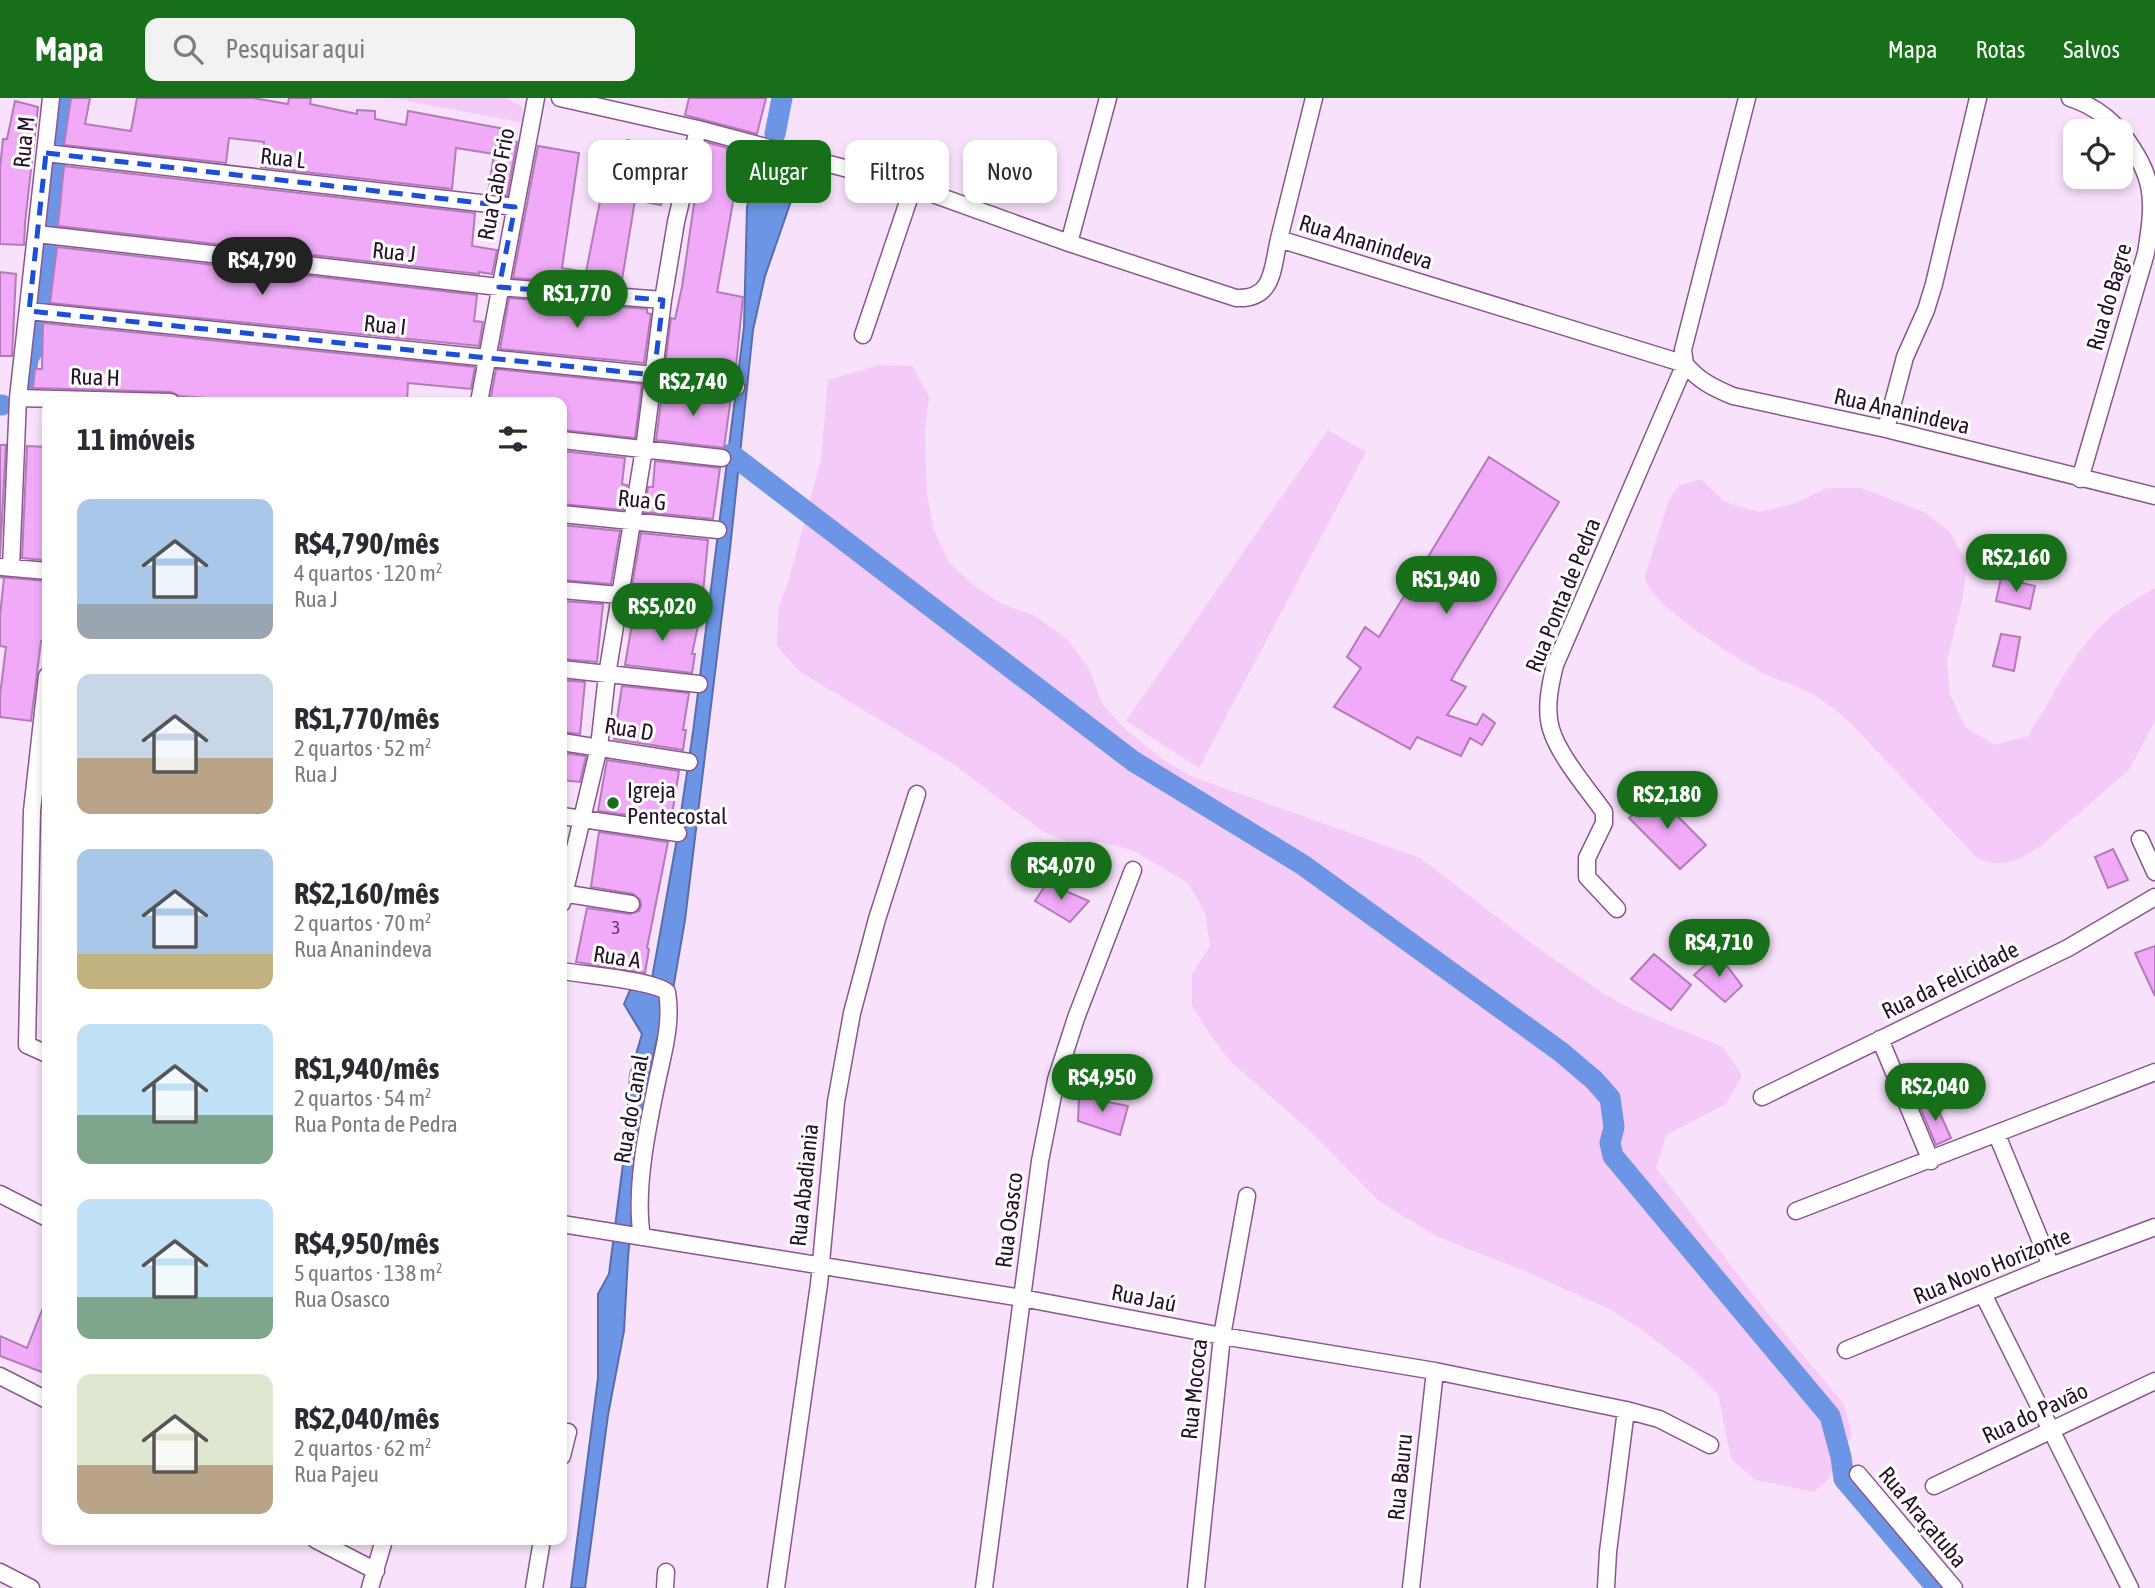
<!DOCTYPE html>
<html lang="pt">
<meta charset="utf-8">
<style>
:root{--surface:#fff;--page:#f2f2f3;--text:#2b2b33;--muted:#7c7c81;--accent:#176f19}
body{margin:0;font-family:"Asap Condensed",sans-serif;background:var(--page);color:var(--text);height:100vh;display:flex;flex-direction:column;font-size:26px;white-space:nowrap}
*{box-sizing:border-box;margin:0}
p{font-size:23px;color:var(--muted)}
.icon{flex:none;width:38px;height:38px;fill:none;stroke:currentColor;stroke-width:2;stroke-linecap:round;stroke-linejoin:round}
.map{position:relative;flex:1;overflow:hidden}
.side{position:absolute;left:42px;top:299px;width:525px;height:1148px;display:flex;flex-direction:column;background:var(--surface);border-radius:14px;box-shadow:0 4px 10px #0003}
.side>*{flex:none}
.hud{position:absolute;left:588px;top:42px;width:665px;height:63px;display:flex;gap:14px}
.buttons{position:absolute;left:2063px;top:21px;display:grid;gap:14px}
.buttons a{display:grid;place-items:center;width:70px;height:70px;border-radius:14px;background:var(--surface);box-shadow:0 4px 10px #0003;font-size:35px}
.price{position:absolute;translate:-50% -60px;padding:0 16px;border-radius:24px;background:var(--accent);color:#fff;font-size:23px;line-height:46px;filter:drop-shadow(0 2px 4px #0008)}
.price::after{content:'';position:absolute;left:50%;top:42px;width:21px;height:16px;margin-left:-10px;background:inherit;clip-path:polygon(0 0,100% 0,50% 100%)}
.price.active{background:#222;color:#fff}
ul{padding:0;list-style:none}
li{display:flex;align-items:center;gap:21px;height:175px;padding:0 35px}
li span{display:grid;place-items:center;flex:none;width:196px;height:140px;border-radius:14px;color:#555}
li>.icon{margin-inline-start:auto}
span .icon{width:84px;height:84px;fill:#fffc;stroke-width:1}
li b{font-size:30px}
h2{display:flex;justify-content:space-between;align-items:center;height:84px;padding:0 35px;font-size:30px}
.tag{padding:0 24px;border-radius:14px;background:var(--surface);box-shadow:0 4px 10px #0003;font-size:24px;line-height:63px}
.tag.active{background:var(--accent);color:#fff}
header{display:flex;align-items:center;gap:42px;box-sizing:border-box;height:98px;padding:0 35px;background:var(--accent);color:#fff}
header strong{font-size:33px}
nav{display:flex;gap:38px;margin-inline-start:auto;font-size:24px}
.search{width:490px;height:63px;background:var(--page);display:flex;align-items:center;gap:18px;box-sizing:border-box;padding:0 24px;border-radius:14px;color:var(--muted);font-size:26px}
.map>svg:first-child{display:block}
.green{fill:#f4cbf8}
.water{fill:#6c95e6;stroke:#576dad;stroke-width:2}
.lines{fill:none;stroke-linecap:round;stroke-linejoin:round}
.canal{stroke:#6c95e6;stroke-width:21}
.building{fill:#f0aaf8;stroke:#b27bb8;stroke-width:2}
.minor-casing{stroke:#8a5690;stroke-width:19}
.minor{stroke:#fff;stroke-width:16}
.marked{fill:none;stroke:#1d4ed8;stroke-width:5;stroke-dasharray:14 9;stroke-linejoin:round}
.poi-dot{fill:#176f19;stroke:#fff;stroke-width:2.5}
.labels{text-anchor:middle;stroke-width:6;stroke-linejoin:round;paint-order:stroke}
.number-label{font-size:19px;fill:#58375d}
.street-label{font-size:23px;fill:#261129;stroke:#fff}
.poi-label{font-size:23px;fill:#261129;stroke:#fff;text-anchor:start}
</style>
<header>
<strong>Mapa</strong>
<div class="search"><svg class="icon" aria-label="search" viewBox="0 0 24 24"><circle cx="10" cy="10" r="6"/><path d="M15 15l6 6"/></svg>Pesquisar aqui</div>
<nav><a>Mapa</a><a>Rotas</a><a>Salvos</a></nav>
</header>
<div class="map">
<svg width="2155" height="1490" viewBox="0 0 2155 1490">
<rect width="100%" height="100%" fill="#f8e1fb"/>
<path class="green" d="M 392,0 L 506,0 L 522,8 L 525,25 Z
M 879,267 L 912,268 L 929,298 L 925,332 L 927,398 L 934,432 L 949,464 L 973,487 L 1002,506 L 1035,518 L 1067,541 L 1088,569 L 1103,607 L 1126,632 L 1165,663 L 1193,679 L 1420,760 L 1534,847 L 1603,895 L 1633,912 L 1723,949 L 1742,978 L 1726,1006 L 1666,1037 L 1656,1070 L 1766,1213 L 1844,1306 L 1852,1337 L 1828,1382 L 1814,1394 L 1756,1382 L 1731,1361 L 1718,1296 L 1693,1271 L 1641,1231 L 1613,1213 L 1525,1173 L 1438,1139 L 1380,1104 L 1309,1032 L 1231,964 L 1210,937 L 1192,908 L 1192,876 L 1210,848 L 1205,815 L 1188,785 L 1132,752 L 1100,744 L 1067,744 L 1042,733 L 953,666 L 799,573 L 777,548 L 778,513 L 789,481 L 821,361 L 828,282 Z
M 1328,332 L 1366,354 L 1199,670 L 1126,623 Z
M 1701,381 L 1725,404 L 1759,414 L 1796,405 L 1827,390 L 1861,390 L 1924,414 L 1950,434 L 1967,465 L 1963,499 L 1947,563 L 1950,596 L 1965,629 L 1995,647 L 2028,638 C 2052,601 2072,555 2105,524 C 2119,510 2138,500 2155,490 L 2155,623 L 2129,672 L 2041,748 C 2018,762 2003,772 1977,760 C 1949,730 1921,700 1893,670 C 1866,642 1842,611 1806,593 C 1793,586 1779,583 1767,577 C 1742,564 1645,505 1645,478 L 1668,404 L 1679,387 Z"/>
<path class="water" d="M 754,72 L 798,83 L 765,178 L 753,232 L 730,451 L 685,822 L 672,897 L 656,944 L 642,1023 L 628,1159 L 624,1233 L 608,1317 L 585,1490 L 571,1490 L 598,1280 L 598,1196 L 609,1176 L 625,1050 L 630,977 L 642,936 L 624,906 L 631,890 L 651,886 L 678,735 L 693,634 L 744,229 L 747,109 Z"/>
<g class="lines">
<path class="canal" d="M 775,36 L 782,0
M 59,41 L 65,0
M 764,104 L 770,68
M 50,122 L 56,72
M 42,199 L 47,153
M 26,282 L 28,260 L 35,249 L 38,220
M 0,307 L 2,307
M 731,356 L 1133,663 L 1303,767 L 1561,954 L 1594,982 L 1610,1000 L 1614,1029 L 1610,1045 L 1613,1058 L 1830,1318 L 1841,1359 L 1844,1381 L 1937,1490"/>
</g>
<path class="building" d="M 71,0 L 90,0 L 85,26 L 131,33 L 137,0 L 253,0 L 288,6 L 289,0 L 311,0 L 310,6 L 357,16 L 357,12 L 375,13 L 375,21 L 406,27 L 408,13 L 515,33 L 513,43 L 517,44 L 507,98 L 488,95 L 494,56 L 456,50 L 452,91 L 261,69 L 264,44 L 229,40 L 226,65 L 64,47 Z
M 689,0 L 766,0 L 757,36 L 685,17 Z
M 15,3 L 38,9 L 25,125 L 24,147 L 0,146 L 0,70 L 3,41 L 7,41 Z
M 627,42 L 672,51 L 661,107 L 635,102 L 621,188 L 513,180 L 538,48 L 579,55 L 562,170 L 586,174 L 611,48 L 625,51 Z
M 706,44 L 742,54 L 717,194 L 743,199 L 735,278 L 665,268 L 671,220 L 675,221 L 682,189 L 694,106 Z
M 64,68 L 475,115 L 472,148 L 497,152 L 492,176 L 479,174 L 479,176 L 58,128 Z
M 57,149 L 477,197 L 474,223 L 483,224 L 479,248 L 50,205 Z
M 0,174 L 16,176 L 12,258 L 0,258 Z
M 509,200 L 647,211 L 647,215 L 651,216 L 644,265 L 500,251 Z
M 43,225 L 475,269 L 471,291 L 408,285 L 407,304 L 264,304 L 179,298 L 171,294 L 33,290 L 35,271 L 42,271 Z
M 496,271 L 642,286 L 635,340 L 562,332 L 562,304 L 490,304 Z
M 663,289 L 731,299 L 724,350 L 656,342 Z
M 0,347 L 6,347 L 0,459 Z
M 27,348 L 47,349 L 47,394 L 44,394 L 43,462 L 22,460 Z
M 562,353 L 625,360 L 622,386 L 627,387 L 623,412 L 562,406 Z
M 1489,359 L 1559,404 L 1451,582 L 1466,589 L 1447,617 L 1477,627 L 1483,616 L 1495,625 L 1482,647 L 1470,640 L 1461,658 L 1417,639 L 1410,651 L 1334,609 L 1361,570 L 1347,559 L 1365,529 L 1379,539 Z
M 655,363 L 720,370 L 713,421 L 644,414 L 648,389 L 653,389 Z
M 562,427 L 620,433 L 611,486 L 562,482 Z
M 641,435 L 708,442 L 703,495 L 632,488 Z
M 0,479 L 45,483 L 45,543 L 41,543 L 31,623 L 0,619 L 0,597 L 6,549 L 0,548 L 0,517 L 4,480 Z
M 2001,480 L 2035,488 L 2030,511 L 1996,503 Z
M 562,503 L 603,506 L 597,564 L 562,561 Z
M 634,514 L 699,523 L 692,556 L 695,556 L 692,575 L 625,567 Z
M 2001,536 L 2020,539 L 2014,573 L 1993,568 Z
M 562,582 L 585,584 L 580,636 L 562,634 Z
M 622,588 L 689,595 L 683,632 L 686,632 L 683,652 L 614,641 Z
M 562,655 L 586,658 L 580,684 L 562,682 Z
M 607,662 L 679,673 L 671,723 L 598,713 Z
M 1655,695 L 1706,747 L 1680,771 L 1629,720 Z
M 599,734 L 668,744 L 647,850 L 649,851 L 645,875 L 576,864 L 587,810 L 630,816 L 639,813 L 641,808 L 640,802 L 633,796 L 591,789 Z
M 2113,751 L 2128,782 L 2108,790 L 2095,759 Z
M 1047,785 L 1089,803 L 1070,824 L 1035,803 Z
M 2155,848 L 2155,898 L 2135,855 Z
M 1654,856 L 1691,887 L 1671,912 L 1631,881 Z
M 1718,856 L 1742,888 L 1725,904 L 1694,877 Z
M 1079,998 L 1128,1008 L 1120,1037 L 1078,1023 Z
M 1934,1002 L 1951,1040 L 1936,1047 L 1920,1009 Z
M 46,1202 L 47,1203 L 47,1276 L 0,1258 L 0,1238 L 27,1250 Z"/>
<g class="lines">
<g class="minor-casing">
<path id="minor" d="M 560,0 L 698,31 L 908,87 L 1069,145 L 1236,200 C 1274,202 1272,171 1279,141 L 1685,266 C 1699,283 1714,290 1733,298 L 1886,331 L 2155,398
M 2070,0 C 2089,6 2107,18 2120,33
M 46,55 L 515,109
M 37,136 L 499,189 L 663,202
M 1279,141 L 1314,0
M 1069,145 L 1108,0
M 29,213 L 654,277 L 736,289
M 863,237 L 913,89
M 18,300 L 171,304
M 479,304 L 536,0
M 1886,331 L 1905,259 L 1926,212 L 1934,186 L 1978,0
M 562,342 L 722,360
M 2080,381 L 2146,155 C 2155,100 2155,79 2121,34
M 562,416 L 718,432
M 2,469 L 47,473
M 11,470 L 18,300 L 51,0
M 562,492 L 619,497 L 685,507
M 562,571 L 699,586
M 47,578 L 32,713 L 27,947 L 47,956
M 562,644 L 689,664
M 562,718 L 678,735
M 2140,741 L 2155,774
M 562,795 L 631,806
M 562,805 L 599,649 L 607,577 L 644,351 L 663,202 L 676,124 L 698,31
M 1617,811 L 1587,779 L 1587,760 L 1604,725 L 1604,714 C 1587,690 1559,658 1551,631 C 1545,611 1550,587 1555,567 L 1685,266 L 1683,252 L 1747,0
M 562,873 C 585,877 652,882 667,894 C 672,923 664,952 658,979 C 648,1027 634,1091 642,1139
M 1880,941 L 1931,1063
M 1762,999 L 2068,850 L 2155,799
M 1997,1037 L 2051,1168
M 0,1096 L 47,1120
M 1796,1113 L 2155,974
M 562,1126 L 1022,1200 L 1222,1238 L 1435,1273 L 1626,1312 L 1659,1321 L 1710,1347
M 1983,1196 L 2130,1490
M 1846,1252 L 2043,1171 L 2155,1129
M 0,1278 L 47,1302
M 562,1358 L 568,1334
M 1858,1376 L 1954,1490
M 1934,1388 L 2155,1283
M 316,1442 L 376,1473
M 0,1474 L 31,1490
M 370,1490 L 384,1442
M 534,1490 L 542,1442
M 665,1490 L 666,1474
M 776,1490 L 819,1186 L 836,1004 L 852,915 L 877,821 L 917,696
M 984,1490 L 1040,1063 L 1056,982 L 1076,920 L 1133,772
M 1196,1490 L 1222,1238 L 1247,1098
M 1411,1490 L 1435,1273
M 1606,1490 L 1608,1454 L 1626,1312"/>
</g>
<use href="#minor" class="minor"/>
</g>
<path class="marked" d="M 46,55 L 515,109 L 499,189 L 663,202 L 654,277 L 29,213 Z"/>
<circle class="poi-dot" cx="613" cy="705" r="7"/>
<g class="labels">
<g class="number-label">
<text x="616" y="836">3</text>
</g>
<g class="street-label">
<text transform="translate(24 44) rotate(-84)" y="8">Rua M</text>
<text transform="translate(283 60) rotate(6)" y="8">Rua L</text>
<text transform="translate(496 86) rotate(-79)" y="8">Rua Cabo Frio</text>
<text transform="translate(1366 144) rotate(17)" y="8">Rua Ananindeva</text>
<text transform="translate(394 154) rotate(6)" y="8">Rua J</text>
<text transform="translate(2109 199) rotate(-74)" y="8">Rua do Bagre</text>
<text transform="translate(385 227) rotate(6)" y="8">Rua I</text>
<text transform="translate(95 279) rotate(2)" y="8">Rua H</text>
<text transform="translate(1902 313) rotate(13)" y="8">Rua Ananindeva</text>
<text transform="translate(642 402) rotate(6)" y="8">Rua G</text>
<text transform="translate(1563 497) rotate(-68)" y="8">Rua Ponta de Pedra</text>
<text transform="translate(629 631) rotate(9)" y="8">Rua D</text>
<text transform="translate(617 859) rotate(9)" y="8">Rua A</text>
<text transform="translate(1950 882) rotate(-26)" y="8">Rua da Felicidade</text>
<text transform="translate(631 1011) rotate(-80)" y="8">Rua do Canal</text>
<text transform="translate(804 1087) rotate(-84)" y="8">Rua Abadiania</text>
<text transform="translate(1009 1122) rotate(-83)" y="8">Rua Osasco</text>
<text transform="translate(1992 1168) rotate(-22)" y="8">Rua Novo Horizonte</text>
<text transform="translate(1144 1200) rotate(11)" y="8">Rua Jaú</text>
<text transform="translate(1194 1291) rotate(-84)" y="8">Rua Mococa</text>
<text transform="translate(2035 1315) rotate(-25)" y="8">Rua do Pavão</text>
<text transform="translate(1400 1379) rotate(-84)" y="8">Rua Bauru</text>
<text transform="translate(1923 1419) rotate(50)" y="8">Rua Araçatuba</text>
</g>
<g class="poi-label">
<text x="627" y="700">Igreja<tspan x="627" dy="26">Pentecostal</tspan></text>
</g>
</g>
</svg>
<div class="buttons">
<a><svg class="icon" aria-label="locate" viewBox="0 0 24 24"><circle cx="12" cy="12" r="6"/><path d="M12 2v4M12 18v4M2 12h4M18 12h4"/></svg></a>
</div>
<b class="price active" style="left:262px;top:199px">R$4,790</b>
<b class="price" style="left:577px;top:232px">R$1,770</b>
<b class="price" style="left:693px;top:320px">R$2,740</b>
<b class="price" style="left:2016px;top:496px">R$2,160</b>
<b class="price" style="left:1446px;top:518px">R$1,940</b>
<b class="price" style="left:662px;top:545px">R$5,020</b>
<b class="price" style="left:1667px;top:733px">R$2,180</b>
<b class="price" style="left:1061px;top:804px">R$4,070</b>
<b class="price" style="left:1719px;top:881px">R$4,710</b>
<b class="price" style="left:1102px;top:1016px">R$4,950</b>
<b class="price" style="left:1935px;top:1025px">R$2,040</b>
<div class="hud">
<a class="tag">Comprar</a>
<a class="tag active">Alugar</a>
<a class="tag">Filtros</a>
<a class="tag">Novo</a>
</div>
<section class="side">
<h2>11 imóveis<svg class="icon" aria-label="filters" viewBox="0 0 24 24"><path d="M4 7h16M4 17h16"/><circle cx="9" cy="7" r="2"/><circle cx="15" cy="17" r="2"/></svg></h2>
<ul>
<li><span style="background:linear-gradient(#a9c7e8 75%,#9aa5b1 0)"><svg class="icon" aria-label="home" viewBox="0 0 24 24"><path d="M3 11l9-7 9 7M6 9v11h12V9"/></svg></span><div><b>R$4,790/mês</b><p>4 quartos · 120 m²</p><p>Rua J</p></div></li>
<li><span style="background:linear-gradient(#c9d6e8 60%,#b9a48a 0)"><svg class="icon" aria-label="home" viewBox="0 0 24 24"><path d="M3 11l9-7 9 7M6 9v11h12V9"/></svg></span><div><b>R$1,770/mês</b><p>2 quartos · 52 m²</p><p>Rua J</p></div></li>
<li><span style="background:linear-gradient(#a9c7e8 75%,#c2b280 0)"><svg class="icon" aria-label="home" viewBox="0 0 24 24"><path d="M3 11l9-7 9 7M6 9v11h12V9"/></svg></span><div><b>R$2,160/mês</b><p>2 quartos · 70 m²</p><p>Rua Ananindeva</p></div></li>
<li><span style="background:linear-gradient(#bfe0f5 65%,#7fa58c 0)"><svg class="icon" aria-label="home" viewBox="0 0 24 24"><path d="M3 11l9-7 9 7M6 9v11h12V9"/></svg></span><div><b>R$1,940/mês</b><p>2 quartos · 54 m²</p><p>Rua Ponta de Pedra</p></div></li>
<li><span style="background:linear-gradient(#bfe0f5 70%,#7fa58c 0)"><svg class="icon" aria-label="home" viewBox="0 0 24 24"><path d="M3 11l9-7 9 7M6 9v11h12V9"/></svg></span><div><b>R$4,950/mês</b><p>5 quartos · 138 m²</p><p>Rua Osasco</p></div></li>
<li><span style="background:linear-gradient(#dfe7d0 65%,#b9a48a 0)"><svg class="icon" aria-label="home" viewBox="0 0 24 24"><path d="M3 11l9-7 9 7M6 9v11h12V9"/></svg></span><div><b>R$2,040/mês</b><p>2 quartos · 62 m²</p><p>Rua Pajeu</p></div></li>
</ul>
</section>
</div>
